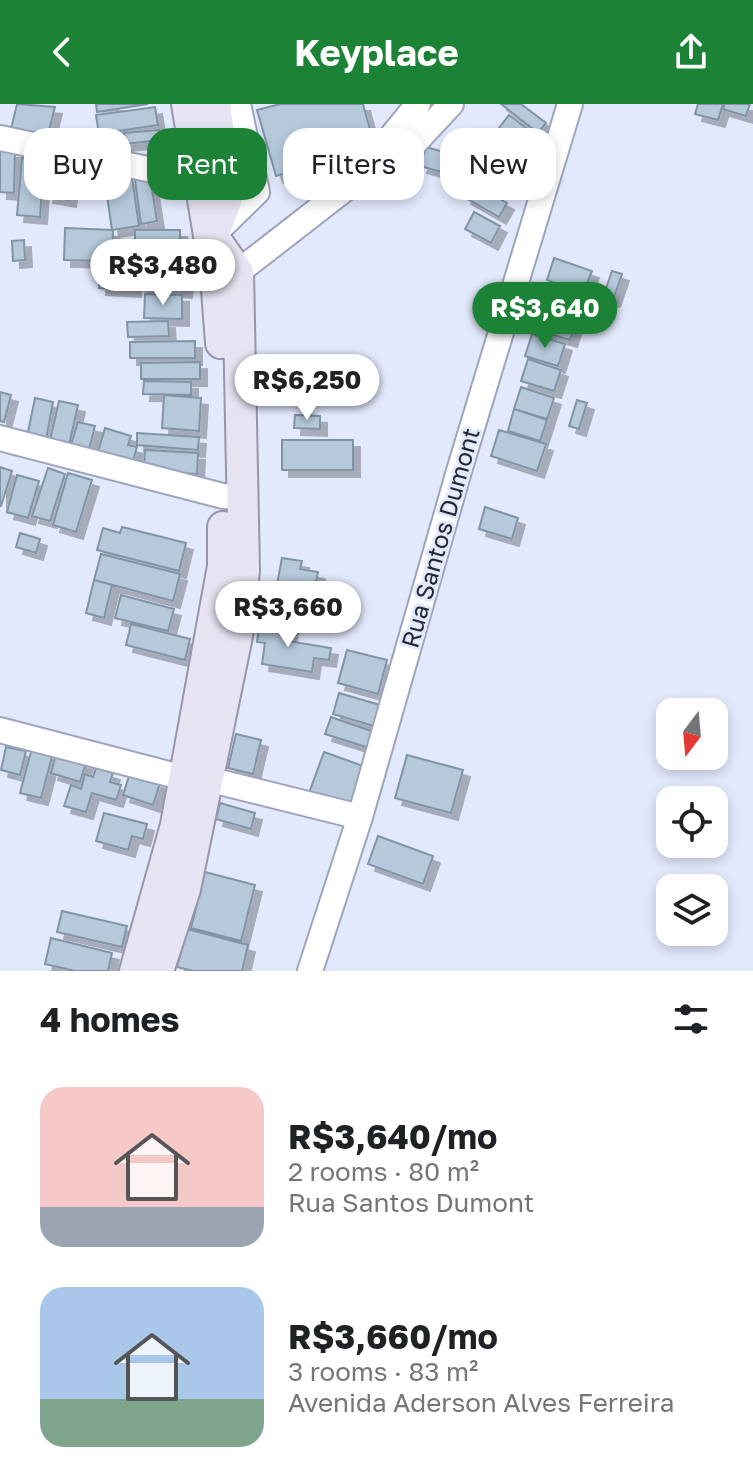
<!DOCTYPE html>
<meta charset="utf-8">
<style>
:root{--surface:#fff;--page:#f2f2f2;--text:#202124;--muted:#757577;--accent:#1b8236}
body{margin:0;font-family:"Golos Text",sans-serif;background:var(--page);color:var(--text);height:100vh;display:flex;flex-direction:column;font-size:30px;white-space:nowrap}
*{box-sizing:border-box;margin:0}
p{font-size:26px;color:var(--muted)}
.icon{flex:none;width:44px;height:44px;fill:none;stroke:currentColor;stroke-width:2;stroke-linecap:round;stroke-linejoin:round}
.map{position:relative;height:867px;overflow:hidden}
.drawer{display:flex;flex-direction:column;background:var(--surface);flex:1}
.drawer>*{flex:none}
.guide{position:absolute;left:24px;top:24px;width:706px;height:72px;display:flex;gap:16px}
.needle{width:52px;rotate:196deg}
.controls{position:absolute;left:656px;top:594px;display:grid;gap:16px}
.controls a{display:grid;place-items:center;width:72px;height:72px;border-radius:16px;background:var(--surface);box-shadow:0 4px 12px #0003;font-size:40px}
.price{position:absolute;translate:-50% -68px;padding:0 18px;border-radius:28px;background:#fff;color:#222;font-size:26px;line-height:52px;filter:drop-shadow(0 2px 4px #0008)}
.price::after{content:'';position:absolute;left:50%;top:48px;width:24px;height:18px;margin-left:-12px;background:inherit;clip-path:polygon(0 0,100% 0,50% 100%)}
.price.selected{background:var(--accent);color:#fff}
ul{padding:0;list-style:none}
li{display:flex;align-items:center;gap:24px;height:200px;padding:0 40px}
li span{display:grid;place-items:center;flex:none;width:224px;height:160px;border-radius:24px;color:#555}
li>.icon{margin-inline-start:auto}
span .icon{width:96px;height:96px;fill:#fffc;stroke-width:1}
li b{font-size:34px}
h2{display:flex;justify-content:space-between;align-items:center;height:96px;padding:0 40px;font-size:34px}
.chip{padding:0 28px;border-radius:24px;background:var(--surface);box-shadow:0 4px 12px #0003;font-size:28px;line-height:72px}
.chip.selected{background:var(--accent);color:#fff}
header{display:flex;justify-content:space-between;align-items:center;height:104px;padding:0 40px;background:var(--accent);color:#fff;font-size:36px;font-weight:700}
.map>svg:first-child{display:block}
.building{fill:#b5c9db;stroke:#8194a6;stroke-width:2;filter:url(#shadow)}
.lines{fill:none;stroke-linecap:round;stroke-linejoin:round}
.minor-casing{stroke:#9da4bb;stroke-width:28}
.major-casing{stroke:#9895a9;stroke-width:34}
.minor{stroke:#fff;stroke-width:24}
.major{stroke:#e6e3f2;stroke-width:30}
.labels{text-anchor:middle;stroke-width:6;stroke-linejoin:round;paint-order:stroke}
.street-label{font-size:24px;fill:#242730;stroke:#e3e9fd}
</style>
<header><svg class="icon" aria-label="back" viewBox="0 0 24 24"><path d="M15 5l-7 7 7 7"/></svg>Keyplace<svg class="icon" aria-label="share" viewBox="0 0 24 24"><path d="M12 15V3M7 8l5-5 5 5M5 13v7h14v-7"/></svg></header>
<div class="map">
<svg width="753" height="867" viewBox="0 0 753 867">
<defs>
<filter id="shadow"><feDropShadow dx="7" dy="7" stdDeviation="0" flood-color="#0004"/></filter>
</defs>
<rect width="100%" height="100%" fill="#e3e9fd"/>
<path class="building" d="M 17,0 L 55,3 L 47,34 L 11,25 Z
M 96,0 L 148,0 L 97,8 Z
M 280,0 L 363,0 L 375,44 L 276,72 L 257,6 Z
M 501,0 L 521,0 L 546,19 L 538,29 Z
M 698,0 L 723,0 L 718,16 L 695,10 Z
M 725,0 L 750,0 L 746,12 L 723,5 Z
M 155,3 L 158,21 L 99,30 L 96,11 Z
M 509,11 L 533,29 L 520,47 L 496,28 Z
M 159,26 L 160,36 L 125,40 L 124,29 Z
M 483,38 L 511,57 L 517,47 L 532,57 L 524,70 L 518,66 L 512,76 L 474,52 Z
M 426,43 L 468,55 L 463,74 L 420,62 Z
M 0,47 L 15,47 L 14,89 L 0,88 Z
M 22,54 L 44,56 L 40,113 L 17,111 Z
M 50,64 L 73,67 L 69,96 L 46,92 Z
M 150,73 L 157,117 L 141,120 L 135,76 Z
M 132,74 L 139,122 L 112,126 L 105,78 Z
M 472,79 L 507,99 L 499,113 L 464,93 Z
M 474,108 L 500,122 L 491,139 L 465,125 Z
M 65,124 L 113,126 L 112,157 L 64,156 Z
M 135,126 L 180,126 L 180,139 L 135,139 Z
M 24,136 L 25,156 L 13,157 L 12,137 Z
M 181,143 L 181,162 L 123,162 L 123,144 Z
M 554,154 L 592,167 L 583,189 L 547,176 Z
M 141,163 L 187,167 L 185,187 L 139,183 Z
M 612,167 L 622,170 L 613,196 L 603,193 Z
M 99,168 L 135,169 L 134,186 L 99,184 Z
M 551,178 L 583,189 L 577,211 L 544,200 Z
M 145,190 L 182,191 L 182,215 L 144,214 Z
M 544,204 L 577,215 L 570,236 L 537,226 Z
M 168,217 L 169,232 L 128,233 L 127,218 Z
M 532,230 L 565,240 L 558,262 L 525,252 Z
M 195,237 L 195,254 L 130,254 L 130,238 Z
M 528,255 L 561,266 L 554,287 L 521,277 Z
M 200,258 L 200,275 L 141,275 L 141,259 Z
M 144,277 L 191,278 L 191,291 L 143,290 Z
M 521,283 L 554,294 L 547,315 L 514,305 Z
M 0,288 L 11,291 L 4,318 L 0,317 Z
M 164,291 L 201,294 L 199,327 L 162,324 Z
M 35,294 L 53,298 L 46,336 L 27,333 Z
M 577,296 L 587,299 L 579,325 L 569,322 Z
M 59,297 L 78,301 L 69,341 L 50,336 Z
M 514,305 L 547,316 L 540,337 L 508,327 Z
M 295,311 L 320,312 L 320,325 L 294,324 Z
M 78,318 L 95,322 L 89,345 L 71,341 Z
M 105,324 L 131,332 L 128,341 L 137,343 L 133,357 L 98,348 Z
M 499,326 L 546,340 L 537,367 L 491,352 Z
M 137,329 L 199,333 L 198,346 L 137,341 Z
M 282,336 L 353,336 L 353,366 L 282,366 Z
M 145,346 L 198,349 L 197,370 L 144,367 Z
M 0,363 L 12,367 L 1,402 L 0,402 Z
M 48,364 L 65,370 L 50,417 L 32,412 Z
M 68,369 L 92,376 L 76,428 L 53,421 Z
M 17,371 L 39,377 L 28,414 L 7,408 Z
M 485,403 L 518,414 L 512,435 L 479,425 Z
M 122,423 L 186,439 L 179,467 L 97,446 L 103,424 L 120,429 Z
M 20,429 L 40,435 L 36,449 L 16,443 Z
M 101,450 L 180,470 L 173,497 L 94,476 Z
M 282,454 L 302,457 L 300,465 L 318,468 L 314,487 L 276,485 Z
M 94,476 L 112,481 L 104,514 L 86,509 Z
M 121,491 L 174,505 L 168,527 L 115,514 Z
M 260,517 L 291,522 L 288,537 L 331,544 L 329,556 L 314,554 L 312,568 L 262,560 L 265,539 L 257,538 Z
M 131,520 L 190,535 L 185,556 L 126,541 Z
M 347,546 L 387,556 L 378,590 L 338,579 Z
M 339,589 L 380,601 L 374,622 L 333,610 Z
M 331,613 L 374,628 L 369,644 L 325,630 Z
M 236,630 L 261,636 L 253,670 L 228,664 Z
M 33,640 L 54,645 L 41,694 L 20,689 Z
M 6,643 L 26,647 L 20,671 L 1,666 Z
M 324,648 L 366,663 L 350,704 L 309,689 Z
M 56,650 L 86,659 L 80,678 L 51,669 Z
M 407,651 L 463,666 L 451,709 L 395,694 Z
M 96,664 L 113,669 L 110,678 L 121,681 L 116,696 L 92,689 L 86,708 L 64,702 L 71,681 L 81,685 L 85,670 L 93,673 Z
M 130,669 L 160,679 L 153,701 L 123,691 Z
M 220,699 L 255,709 L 251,725 L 216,715 Z
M 104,709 L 147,720 L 143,735 L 132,732 L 128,746 L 96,737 Z
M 378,732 L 433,752 L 423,780 L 368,760 Z
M 205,768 L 255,781 L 241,837 L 191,824 Z
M 62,807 L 127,822 L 122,843 L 57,828 Z
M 187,825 L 248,841 L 242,867 L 193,867 L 177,863 Z
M 51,834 L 112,849 L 108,867 L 75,867 L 45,860 Z"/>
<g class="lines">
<g class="minor-casing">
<path id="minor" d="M 0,34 L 200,76
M 381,57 L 392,32 L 418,0
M 217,127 L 257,88 L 238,0
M 222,172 L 238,168 L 381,57 L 410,44 L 451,0
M 0,334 L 223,392 L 243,393
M 0,626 L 184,674
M 207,675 L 360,713
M 310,867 L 360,713 L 459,367 L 570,0"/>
</g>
<g class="major-casing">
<path id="major" d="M 187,0 L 216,173 L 221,239
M 135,867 L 176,721 L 223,462 L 223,423
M 158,867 L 185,785 L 237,532 L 244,467 L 238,168 L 213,132 L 227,94 L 215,0"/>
</g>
<use href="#minor" class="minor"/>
<use href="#major" class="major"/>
</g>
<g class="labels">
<g class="street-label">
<text transform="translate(441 434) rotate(-74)" y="8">Rua Santos Dumont</text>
</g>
</g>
</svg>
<div class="controls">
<a><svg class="needle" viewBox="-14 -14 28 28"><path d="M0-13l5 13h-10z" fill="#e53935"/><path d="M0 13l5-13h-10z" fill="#757577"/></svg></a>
<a><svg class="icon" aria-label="locate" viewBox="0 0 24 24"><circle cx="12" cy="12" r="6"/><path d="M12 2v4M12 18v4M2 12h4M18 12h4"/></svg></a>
<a><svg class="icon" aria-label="layers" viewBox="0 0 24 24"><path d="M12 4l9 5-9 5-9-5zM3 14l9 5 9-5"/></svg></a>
</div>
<b class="price" style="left:163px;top:203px">R$3,480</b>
<b class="price selected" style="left:545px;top:246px">R$3,640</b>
<b class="price" style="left:307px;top:318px">R$6,250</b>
<b class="price" style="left:288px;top:545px">R$3,660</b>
<div class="guide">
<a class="chip">Buy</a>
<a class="chip selected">Rent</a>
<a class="chip">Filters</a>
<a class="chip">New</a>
</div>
</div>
<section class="drawer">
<h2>4 homes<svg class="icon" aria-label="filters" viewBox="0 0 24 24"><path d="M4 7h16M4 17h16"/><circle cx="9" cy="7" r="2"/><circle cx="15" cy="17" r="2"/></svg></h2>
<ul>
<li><span style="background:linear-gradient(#f6c9c9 75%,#9aa5b1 0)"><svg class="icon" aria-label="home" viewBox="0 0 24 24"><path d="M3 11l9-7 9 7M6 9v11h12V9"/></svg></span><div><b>R$3,640/mo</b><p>2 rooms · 80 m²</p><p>Rua Santos Dumont</p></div></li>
<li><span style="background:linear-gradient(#a9c7e8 70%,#7fa58c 0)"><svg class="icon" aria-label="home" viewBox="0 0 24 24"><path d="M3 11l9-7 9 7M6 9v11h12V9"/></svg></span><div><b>R$3,660/mo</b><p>3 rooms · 83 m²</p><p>Avenida Aderson Alves Ferreira</p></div></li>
</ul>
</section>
